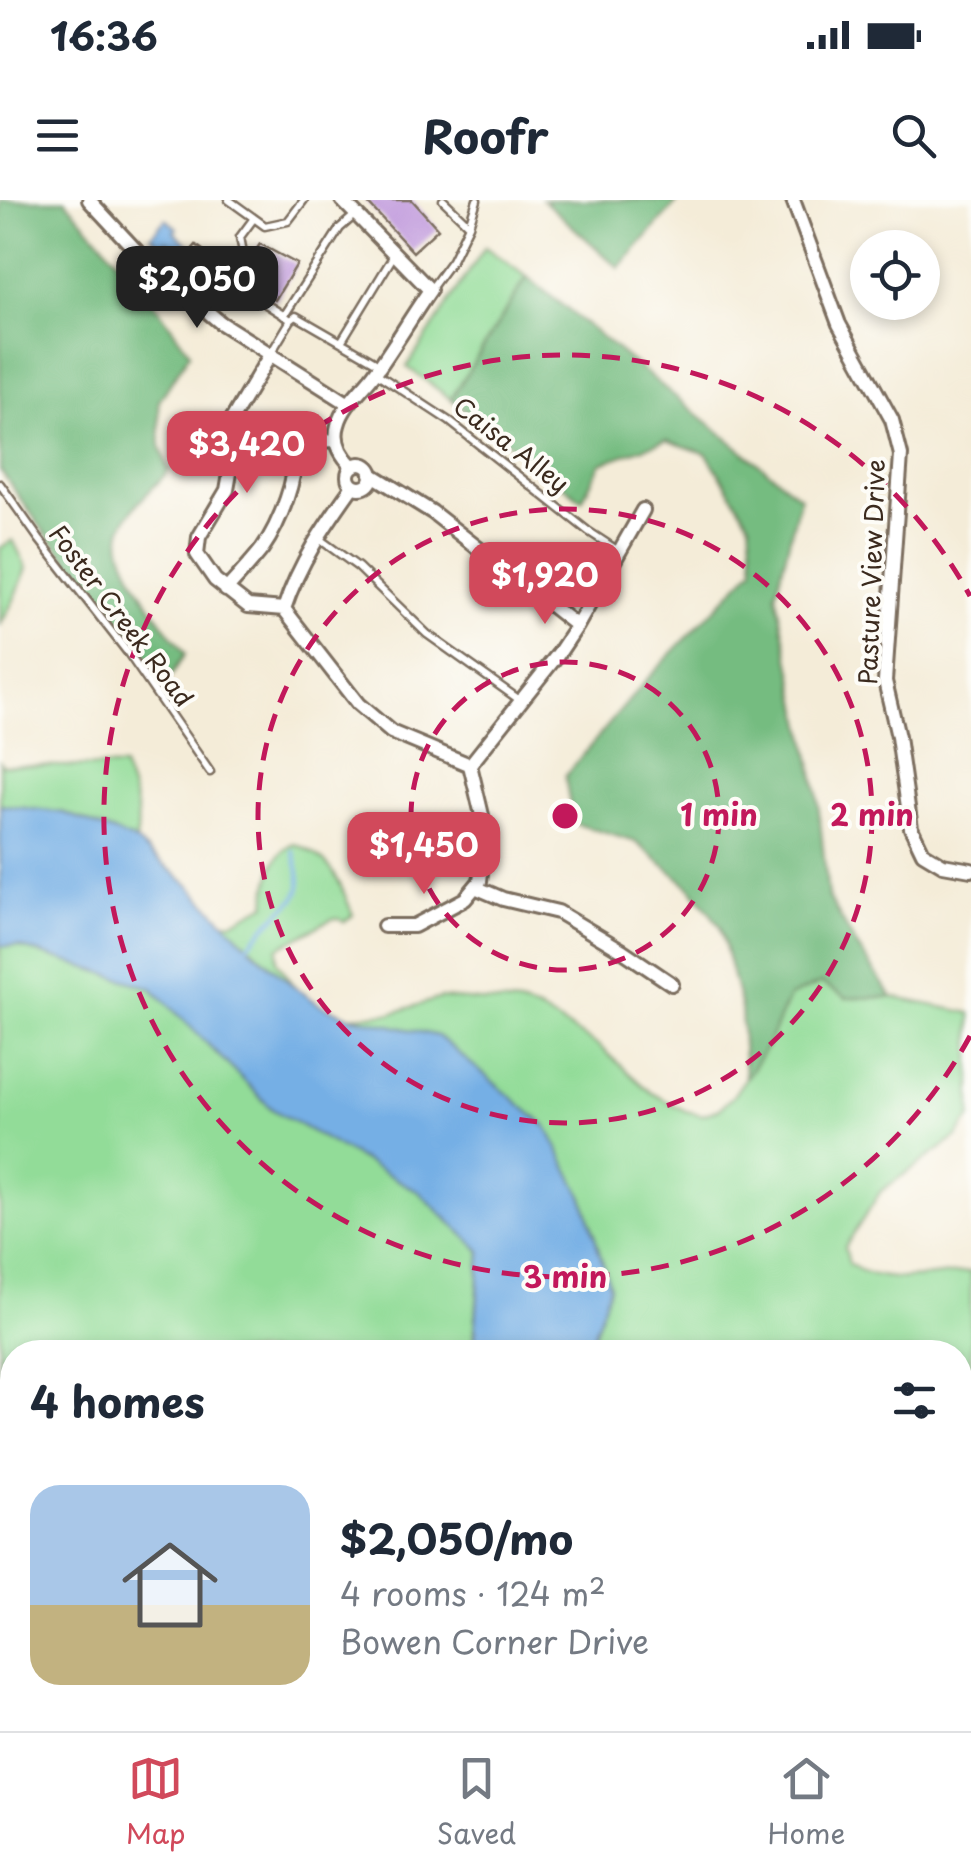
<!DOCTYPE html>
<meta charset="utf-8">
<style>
:root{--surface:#fff;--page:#f2f2f3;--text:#1f2937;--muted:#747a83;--line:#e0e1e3;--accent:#d1495b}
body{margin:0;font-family:"Playpen Sans",sans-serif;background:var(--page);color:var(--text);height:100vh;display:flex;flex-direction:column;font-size:38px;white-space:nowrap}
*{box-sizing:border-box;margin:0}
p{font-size:32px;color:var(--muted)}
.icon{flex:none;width:55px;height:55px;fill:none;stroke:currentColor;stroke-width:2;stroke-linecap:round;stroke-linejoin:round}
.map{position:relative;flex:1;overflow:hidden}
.side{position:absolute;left:0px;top:1140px;width:972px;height:392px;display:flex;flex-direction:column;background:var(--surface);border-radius:40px 40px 0 0;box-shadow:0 5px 15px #0003}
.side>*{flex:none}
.controls{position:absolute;left:850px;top:30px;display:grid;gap:20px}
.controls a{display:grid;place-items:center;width:90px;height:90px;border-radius:50%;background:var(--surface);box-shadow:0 5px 15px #0003;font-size:50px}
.price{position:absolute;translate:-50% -85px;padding:0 22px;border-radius:20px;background:var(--accent);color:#fff;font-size:32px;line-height:65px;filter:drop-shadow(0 2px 5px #0008)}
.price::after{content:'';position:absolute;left:50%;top:60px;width:30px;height:22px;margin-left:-15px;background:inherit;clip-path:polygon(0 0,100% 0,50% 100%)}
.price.active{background:#222;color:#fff}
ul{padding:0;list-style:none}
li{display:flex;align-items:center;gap:30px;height:250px;padding:0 30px}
li span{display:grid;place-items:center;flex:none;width:280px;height:200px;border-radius:30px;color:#555}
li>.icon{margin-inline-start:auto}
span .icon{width:120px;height:120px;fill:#fffc;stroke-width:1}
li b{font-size:42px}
h2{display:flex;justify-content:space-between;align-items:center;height:120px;padding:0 30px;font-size:42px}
.status{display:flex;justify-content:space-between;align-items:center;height:70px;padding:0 50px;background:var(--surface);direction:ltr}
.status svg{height:28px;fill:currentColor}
header{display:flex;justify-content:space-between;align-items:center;height:130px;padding:0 30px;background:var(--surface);font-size:45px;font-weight:700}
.tab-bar{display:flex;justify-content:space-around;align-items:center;height:140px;border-top:2px solid var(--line);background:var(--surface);font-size:28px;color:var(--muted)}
.tab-bar a{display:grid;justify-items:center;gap:5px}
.tab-bar .active{color:var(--accent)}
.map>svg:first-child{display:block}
.green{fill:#92dc98;stroke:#66835b;stroke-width:2.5}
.forest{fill:#75bc80;stroke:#58734f;stroke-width:2.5}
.water{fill:#74afe5;stroke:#586c82;stroke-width:2.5}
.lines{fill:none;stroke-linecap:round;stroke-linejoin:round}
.stream{stroke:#74afe5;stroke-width:4}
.building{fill:#bd94db}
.service-casing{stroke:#7c6e5f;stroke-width:11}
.minor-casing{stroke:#7c6e5f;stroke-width:18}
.service{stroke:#fff;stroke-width:6}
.minor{stroke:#fff;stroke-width:12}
.ring{fill:none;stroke:#c2185b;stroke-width:5;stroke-dasharray:18 12}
.labels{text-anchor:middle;stroke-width:8;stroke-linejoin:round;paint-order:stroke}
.street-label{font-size:25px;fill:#3b2a1e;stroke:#fdfcf7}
.centre{fill:#c2185b;stroke:#fdfcf7;stroke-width:5}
.ring-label{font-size:30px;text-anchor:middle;font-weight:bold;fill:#c2185b;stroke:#fdfcf7;stroke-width:8;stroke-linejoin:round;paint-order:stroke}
</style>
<div class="status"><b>16:36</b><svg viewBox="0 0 49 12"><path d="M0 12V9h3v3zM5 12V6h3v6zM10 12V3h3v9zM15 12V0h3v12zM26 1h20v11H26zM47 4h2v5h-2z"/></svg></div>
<header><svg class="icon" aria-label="menu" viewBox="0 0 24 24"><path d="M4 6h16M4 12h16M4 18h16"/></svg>Roofr<svg class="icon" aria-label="search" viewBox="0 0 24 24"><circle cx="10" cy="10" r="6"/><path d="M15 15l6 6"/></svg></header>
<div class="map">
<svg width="971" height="1531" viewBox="0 0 971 1531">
<rect width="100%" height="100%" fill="#fdfcf7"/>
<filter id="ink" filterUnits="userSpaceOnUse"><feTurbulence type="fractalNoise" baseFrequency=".01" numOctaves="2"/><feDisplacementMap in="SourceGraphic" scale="20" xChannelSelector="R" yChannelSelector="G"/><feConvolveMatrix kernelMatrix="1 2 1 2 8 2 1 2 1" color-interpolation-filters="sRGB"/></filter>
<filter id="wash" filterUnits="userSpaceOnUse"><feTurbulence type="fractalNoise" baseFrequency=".0048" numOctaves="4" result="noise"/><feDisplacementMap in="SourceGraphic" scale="40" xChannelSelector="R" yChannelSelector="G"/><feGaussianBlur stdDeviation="2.25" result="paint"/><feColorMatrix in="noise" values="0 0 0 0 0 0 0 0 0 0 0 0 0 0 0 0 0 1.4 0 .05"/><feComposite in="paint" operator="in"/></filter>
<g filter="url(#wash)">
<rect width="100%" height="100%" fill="#f4ecd8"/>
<path class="green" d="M 485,47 L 527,77 L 451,199 L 407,167 Z
M 13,340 L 27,368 L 15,398 L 0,426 L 0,348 Z
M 0,562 L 2,565 L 123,567 C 134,594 141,612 136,641 L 65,613 L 0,605 Z
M 295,644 C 334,659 338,679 353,715 L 344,722 L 338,718 L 332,719 L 278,748 L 277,761 L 296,788 L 223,722 L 234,721 L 266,704 C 268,681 272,653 295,644 Z
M 0,746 L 17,746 L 152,788 L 272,909 L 419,992 L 481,1051 L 473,1152 L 12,1152 L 12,1514 L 0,1521 Z
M 821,783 L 846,798 L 892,797 L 971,813 L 971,917 L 957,937 L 881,991 L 845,1047 L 849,1064 C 886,1088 929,1075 971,1072 L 971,1205 L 966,1219 L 971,1267 L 971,1531 L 628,1531 L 621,1520 L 960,1520 L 960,1152 L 588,1152 L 610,1087 L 583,998 L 349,816 L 392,813 L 441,798 L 519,804 L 538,810 L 599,846 L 650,892 L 686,911 L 703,915 L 719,909 L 733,896 L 766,848 L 789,797 Z
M 252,1520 L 574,1520 L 561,1531 L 226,1531 Z"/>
<path class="forest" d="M 0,0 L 65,0 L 150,97 L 190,153 L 159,201 L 160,245 L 169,271 C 153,289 127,309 121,332 C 113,362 167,428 185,454 L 168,481 L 42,329 L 0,270 Z
M 543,0 L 679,0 L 619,68 Z
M 527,77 L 800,297 L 776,394 L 817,592 L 828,696 L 855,743 L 892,797 L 846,798 L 821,783 L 789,797 L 766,848 L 745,879 L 741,808 L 720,726 L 690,687 L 636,642 L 573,623 L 565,576 L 648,478 L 754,368 L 750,323 L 707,254 L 666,240 L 601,263 L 582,300 L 451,199 Z"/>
<path class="water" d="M 166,19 L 177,28 L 174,32 L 190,46 L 183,55 L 166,41 L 162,46 L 151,36 Z
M 0,605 L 65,613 L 136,641 L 190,686 L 247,745 L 296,788 L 320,805 L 349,816 L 438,836 L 547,927 L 583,998 L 610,1087 L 588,1152 L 474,1152 L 481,1051 L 419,992 L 272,909 L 152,788 L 17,746 L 0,746 Z
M 12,1514 L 12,1520 L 252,1520 L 226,1531 L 0,1531 L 0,1521 Z
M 575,1520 L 621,1520 L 628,1531 L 561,1531 Z"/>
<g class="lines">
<path class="stream" d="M 247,746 C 255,738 262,730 270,722 C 300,692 307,698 294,652"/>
</g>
<g id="blocks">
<path class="building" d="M 365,0 L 412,0 L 438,29 L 413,52 Z
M 260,44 L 297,64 L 275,100 L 239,77 Z
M 196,45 L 207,53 L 194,67 L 184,59 Z"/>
</g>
</g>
<g filter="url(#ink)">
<use href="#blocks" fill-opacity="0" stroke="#7c6e5f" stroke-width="2.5"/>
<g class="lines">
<g class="service-casing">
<path id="service" d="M 229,0 L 265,26 L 288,21 L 304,0
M 254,18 L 240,37 L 244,58 L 228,80 L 291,120 L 271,153
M 469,25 L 477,0
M 430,90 L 452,60 L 469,25 L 443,0
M 206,110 L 228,80
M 284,116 L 340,28 L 355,15
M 291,120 L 296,116 L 379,164
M 341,142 L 394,55
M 376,173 L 449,221 L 588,331 L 620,352
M 0,284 L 39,339 L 128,453 L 210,572
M 318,338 L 358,367 L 427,434 L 521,501"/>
</g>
<g class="minor-casing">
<path id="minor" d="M 89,0 L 143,58 L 221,123 L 349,204
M 342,0 L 430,90 C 411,117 394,147 374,174 C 362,190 343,205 338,225 C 333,241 341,255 352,266
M 793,0 L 839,124 L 892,220 L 901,255 L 885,481 L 898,537 L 911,628 L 923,653 L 943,665 L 971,670
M 270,155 L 225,231 L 230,273 L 227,290 L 199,337 L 197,354 L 215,380 L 248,406 L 284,409
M 294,242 L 337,240
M348 276a12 12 0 1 1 24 0a12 12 0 1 1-24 0Z
M 371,274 L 432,312 L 577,426 L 559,453 L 470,565
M 353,286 C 325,325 299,363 284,409 L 358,504 L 391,532 L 470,565
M 226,390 C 238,377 251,363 262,349 C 279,325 300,274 294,245 C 293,238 286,231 282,225
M 577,426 L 643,310
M 475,687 L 503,699 L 558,712 L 623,751 L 672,784
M 384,726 L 414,726 L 465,699 L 480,681 L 486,632 L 470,565"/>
</g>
<use href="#service" class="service"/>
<use href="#minor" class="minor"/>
</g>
</g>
<g class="ring">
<circle cx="565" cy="616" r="154"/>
<circle cx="565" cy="616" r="307"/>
<path d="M970 836A461 461 0 1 1 970 396"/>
</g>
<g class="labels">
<g class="street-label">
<text transform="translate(511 245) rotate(38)" y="9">Caisa Alley</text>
<text transform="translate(872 372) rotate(-88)" y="9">Pasture View Drive</text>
<text transform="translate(121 416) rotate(53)" y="9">Foster Creek Road</text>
</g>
</g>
<circle cx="565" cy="616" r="15" class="centre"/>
<g class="ring-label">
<text x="719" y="626">1 min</text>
<text x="872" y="626">2 min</text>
<text x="565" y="1088">3 min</text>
</g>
</svg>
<div class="controls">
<a><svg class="icon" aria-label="locate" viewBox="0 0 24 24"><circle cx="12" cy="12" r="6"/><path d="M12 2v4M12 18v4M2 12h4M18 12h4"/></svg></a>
</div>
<b class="price active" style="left:197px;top:131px">$2,050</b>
<b class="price" style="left:247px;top:296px">$3,420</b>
<b class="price" style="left:545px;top:427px">$1,920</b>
<b class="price" style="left:424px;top:697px">$1,450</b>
<section class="side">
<h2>4 homes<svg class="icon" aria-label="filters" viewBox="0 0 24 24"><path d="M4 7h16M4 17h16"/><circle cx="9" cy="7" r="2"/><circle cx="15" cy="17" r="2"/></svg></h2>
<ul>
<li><span style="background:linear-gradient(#a9c7e8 60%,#c2b280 0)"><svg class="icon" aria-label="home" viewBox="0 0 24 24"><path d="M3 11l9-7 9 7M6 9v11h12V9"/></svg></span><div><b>$2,050/mo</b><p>4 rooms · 124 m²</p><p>Bowen Corner Drive</p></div></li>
</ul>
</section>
</div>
<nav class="tab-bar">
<a class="active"><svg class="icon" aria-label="map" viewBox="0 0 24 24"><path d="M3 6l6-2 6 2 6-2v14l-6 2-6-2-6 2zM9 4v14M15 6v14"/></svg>Map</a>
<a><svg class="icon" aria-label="saved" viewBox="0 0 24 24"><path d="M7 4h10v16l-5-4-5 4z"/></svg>Saved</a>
<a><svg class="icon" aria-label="home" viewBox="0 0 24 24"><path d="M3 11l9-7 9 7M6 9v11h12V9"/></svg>Home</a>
</nav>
